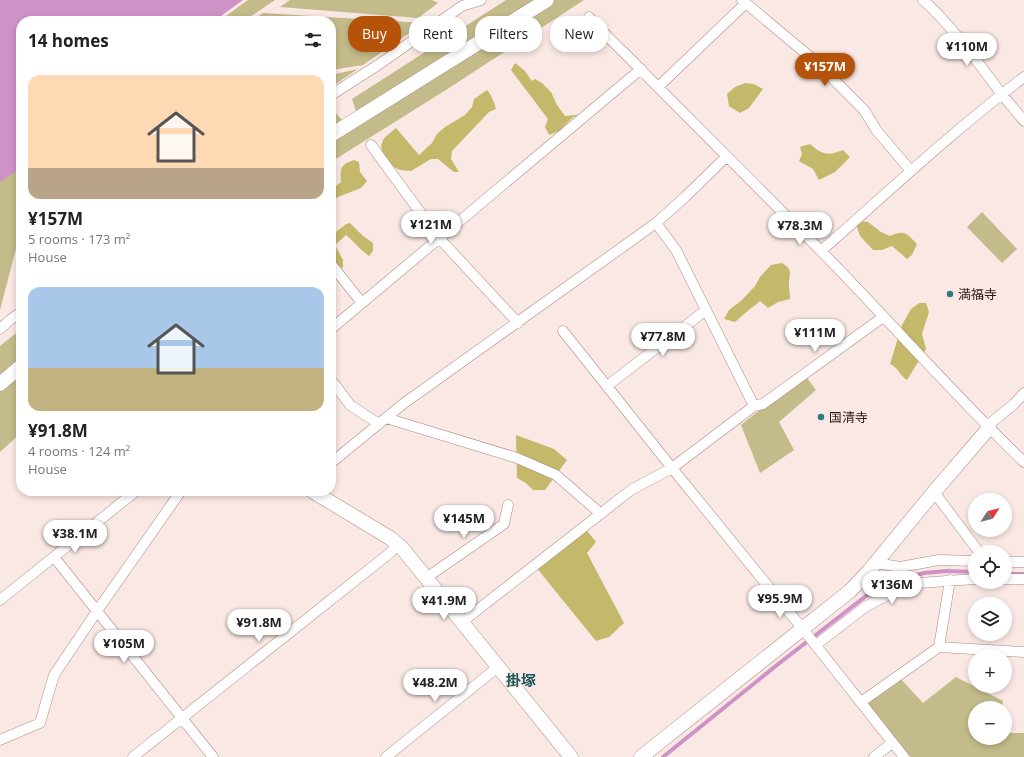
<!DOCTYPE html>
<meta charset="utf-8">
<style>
:root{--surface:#fff;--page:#f2f2f2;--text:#222;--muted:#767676;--accent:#b45309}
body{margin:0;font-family:"Open Sans","Noto Sans JP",sans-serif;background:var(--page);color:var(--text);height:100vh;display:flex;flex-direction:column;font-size:15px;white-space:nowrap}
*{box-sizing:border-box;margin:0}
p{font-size:13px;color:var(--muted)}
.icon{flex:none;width:22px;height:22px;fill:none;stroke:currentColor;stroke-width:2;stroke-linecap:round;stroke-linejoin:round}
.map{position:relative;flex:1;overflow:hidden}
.drawer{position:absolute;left:16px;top:16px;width:320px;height:480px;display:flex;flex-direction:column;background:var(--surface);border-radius:16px;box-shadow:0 2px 6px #0003}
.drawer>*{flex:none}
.guide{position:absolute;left:348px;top:16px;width:380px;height:36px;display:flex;gap:8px}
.needle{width:26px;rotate:54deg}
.buttons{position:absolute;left:968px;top:493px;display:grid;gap:8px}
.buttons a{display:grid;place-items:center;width:44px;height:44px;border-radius:50%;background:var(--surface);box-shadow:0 2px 6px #0003;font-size:20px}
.price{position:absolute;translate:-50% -34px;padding:0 9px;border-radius:14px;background:#fff;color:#222;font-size:13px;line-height:26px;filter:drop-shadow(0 1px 2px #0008)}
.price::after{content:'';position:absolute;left:50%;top:24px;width:12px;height:9px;margin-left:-6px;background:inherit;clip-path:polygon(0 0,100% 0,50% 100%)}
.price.on{background:var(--accent);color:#fff}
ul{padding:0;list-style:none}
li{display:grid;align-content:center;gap:8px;height:212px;padding:0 12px}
li span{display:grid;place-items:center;height:124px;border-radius:12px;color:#555}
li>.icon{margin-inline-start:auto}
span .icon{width:72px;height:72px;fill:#fffc;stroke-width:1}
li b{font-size:17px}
h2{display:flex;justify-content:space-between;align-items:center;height:48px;padding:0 12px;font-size:17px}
.pill{padding:0 14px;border-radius:16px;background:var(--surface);box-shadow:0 2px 6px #0003;font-size:14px;line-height:36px}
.pill.on{background:var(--accent);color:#fff}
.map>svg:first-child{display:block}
.green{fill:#c3bb89}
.forest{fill:#c4b86a}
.water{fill:#cf92c7}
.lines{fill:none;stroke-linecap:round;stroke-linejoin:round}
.stream{stroke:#cf92c7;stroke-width:4}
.street-casing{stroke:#af887e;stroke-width:11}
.secondary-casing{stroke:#af887e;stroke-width:15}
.street{stroke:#fff;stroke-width:10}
.secondary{stroke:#fff;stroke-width:14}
.poi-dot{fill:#317a7d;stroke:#fae8e4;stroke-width:1.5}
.labels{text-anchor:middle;stroke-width:3;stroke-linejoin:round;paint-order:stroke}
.poi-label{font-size:13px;fill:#2a1b17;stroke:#fae8e4;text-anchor:start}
.quarter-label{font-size:15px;font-weight:bold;fill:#185557;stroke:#fae8e4}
</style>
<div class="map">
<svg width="1024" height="757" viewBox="0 0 1024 757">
<rect width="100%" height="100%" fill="#fae8e4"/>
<path class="green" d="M 248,0 L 275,0 L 244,21 L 219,21 Z
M 290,0 L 432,0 L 438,3 L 418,18 L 280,7 Z
M 506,0 L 584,0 L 449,88 L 331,162 L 331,113 L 334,111 L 342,120 L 356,111 L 352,99 Z
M 263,13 L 424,23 L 363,65 L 331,70 L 331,21 L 251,21 Z
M 358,69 L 331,87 L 331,75 Z
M 21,158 L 21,238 L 17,245 L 0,310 L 0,175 Z
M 982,212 L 1017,249 L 1002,263 L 967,227 Z
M 21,329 L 21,433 L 0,452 L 0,346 Z
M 804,374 L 816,390 L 779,422 L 794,450 L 760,473 L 741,425 Z
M 898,676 L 923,703 L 956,677 L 1003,701 L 1002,708 L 975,708 L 975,738 L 1005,738 L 1005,733 L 1024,733 L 1024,757 L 911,757 L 864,700 Z"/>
<path class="forest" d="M 515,63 L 524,70 L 532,81 L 535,79 L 542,83 L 551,92 L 557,105 L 565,116 L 587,114 L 573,117 L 559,131 L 549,135 L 545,127 L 548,119 L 511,70 Z
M 745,83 L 754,84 L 763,89 L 749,108 L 740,113 L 729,106 L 727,94 L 735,87 Z
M 487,90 C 492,96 494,102 496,109 L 489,112 L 452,151 L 451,159 L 459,172 L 454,172 L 438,159 L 431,159 L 411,171 L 400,170 L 385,163 L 381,146 L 384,138 L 396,128 L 419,155 L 432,143 L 437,134 L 445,127 L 465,115 L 472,107 L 474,99 Z
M 810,144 C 822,155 828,156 843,150 L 850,157 L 835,172 L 819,180 L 813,169 L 799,161 L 802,154 L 800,147 Z
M 354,160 L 359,162 L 360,172 L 367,181 L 361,188 L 338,197 L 331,203 L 331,190 L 341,182 C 340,168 340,165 354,160 Z
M 855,221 L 868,222 L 881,232 L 890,236 C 905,229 907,234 917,244 L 912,255 L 907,259 L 892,246 L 882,250 L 873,250 L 860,236 Z
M 350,223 L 363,236 L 373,243 L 373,251 L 369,256 C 360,250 354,241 346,235 L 335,245 L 343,260 L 343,268 C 327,265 331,249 331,236 L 346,224 Z
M 782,263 C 795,271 788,274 789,286 C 789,290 790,295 790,299 L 778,302 L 768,308 L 760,301 L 744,314 L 735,322 L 724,319 L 729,310 L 742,300 L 755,286 L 760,277 L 771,265 Z
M 919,303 L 926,303 L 929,312 L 922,334 L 926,349 L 907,380 C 900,376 898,367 890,364 L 902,325 L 911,309 Z
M 516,435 L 554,449 L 567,460 L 545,490 L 533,490 L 526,483 L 517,478 Z
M 584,527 L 596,542 L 587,553 L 624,623 L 609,637 L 596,641 L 535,566 Z"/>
<path class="water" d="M 0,0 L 243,0 L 214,21 L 21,21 L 21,168 L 0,182 Z"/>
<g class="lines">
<path class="stream" d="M 1005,574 L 1024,574
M 663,757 L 777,665 L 866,596 L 898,580 L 924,573 L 946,571 L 975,572"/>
<g class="street-casing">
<path id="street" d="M 742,0 L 815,61 L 864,110 L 877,131 L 911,171
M 923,0 C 953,27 976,60 1000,92 C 1008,102 1016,111 1024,121
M 589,17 C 607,37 627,55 646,75 C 704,134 762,192 820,250 C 889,320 953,394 1024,462
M 658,87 L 746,3
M 331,95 L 378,65 L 462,6 L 481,0
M 371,145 L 439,238 L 518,323
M 821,251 C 888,192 953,131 1024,77
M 331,264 L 362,303
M 0,329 L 10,320 L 21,312
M 331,329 L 641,69
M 563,331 L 672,468 L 802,628 L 904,757
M 331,381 L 336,386 L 350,405 L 379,424
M 607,386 L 706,310
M 754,406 L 763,404 L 883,317
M 386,418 L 517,458 L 556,475 L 601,514
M 987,426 L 1014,404 L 1024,393
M 331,463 L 403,404 L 656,223 L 685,197 L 726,157
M 934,492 L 979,552
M 54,557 L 213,757
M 1005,562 L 1024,562
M 876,563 L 900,567 L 939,560 L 975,561
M 426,578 L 504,524 L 508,505
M 1005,579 L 1024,579
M 0,600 L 136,491
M 462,622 L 631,490 L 672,468 L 754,406 L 676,250 L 656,223
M 816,645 L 865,607 L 893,592 L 919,583 L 975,579
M 939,647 L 950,580
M 861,702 L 939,647 L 1024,652
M 0,740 L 40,723 L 54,675 L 97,611 L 181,491
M 133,757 L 391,552 L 398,544
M 386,757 L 498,667
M 874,757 L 892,743"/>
</g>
<g class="secondary-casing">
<path id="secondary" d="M 331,135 L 547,0
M 0,384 L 21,366
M 312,491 L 390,538 L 402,548 L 571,757
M 641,757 L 850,591 L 869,571 L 934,492 L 989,428"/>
</g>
<use href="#street" class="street"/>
<use href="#secondary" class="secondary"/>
</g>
<g class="poi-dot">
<circle cx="950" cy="294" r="4"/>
<circle cx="821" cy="417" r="4"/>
</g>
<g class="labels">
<g class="poi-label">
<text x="958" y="299">満福寺</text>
<text x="829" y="422">国清寺</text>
</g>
<g class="quarter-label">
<text x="521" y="686">掛塚</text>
</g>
</g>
</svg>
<div class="buttons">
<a><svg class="needle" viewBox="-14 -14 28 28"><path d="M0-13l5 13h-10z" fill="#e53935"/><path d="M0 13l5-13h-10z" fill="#767676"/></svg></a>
<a><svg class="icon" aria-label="locate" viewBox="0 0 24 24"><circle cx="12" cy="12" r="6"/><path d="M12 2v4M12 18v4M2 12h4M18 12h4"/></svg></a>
<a><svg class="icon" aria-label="layers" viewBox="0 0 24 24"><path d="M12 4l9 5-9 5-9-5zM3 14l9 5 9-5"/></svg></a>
<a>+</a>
<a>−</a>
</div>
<b class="price" style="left:967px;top:67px">¥110M</b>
<b class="price on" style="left:825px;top:87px">¥157M</b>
<b class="price" style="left:431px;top:245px">¥121M</b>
<b class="price" style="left:800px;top:246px">¥78.3M</b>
<b class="price" style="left:815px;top:353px">¥111M</b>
<b class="price" style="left:663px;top:357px">¥77.8M</b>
<b class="price" style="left:464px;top:539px">¥145M</b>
<b class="price" style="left:75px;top:554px">¥38.1M</b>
<b class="price" style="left:892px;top:605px">¥136M</b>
<b class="price" style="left:780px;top:619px">¥95.9M</b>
<b class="price" style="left:444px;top:621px">¥41.9M</b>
<b class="price" style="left:259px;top:643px">¥91.8M</b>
<b class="price" style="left:124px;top:664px">¥105M</b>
<b class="price" style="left:435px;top:703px">¥48.2M</b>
<div class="guide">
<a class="pill on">Buy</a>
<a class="pill">Rent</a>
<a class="pill">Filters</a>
<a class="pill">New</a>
</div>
<section class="drawer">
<h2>14 homes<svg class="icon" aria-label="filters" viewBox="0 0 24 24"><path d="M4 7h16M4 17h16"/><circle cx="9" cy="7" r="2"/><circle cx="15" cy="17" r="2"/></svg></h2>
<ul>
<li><span style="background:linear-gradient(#ffd9b3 75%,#b9a48a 0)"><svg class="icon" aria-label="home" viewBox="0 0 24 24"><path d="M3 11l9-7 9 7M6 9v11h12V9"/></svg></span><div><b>¥157M</b><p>5 rooms · 173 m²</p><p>House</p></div></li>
<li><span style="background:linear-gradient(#a9c7e8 65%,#c2b280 0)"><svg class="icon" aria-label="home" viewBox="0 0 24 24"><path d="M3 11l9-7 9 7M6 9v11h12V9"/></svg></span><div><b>¥91.8M</b><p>4 rooms · 124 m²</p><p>House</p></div></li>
</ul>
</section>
</div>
